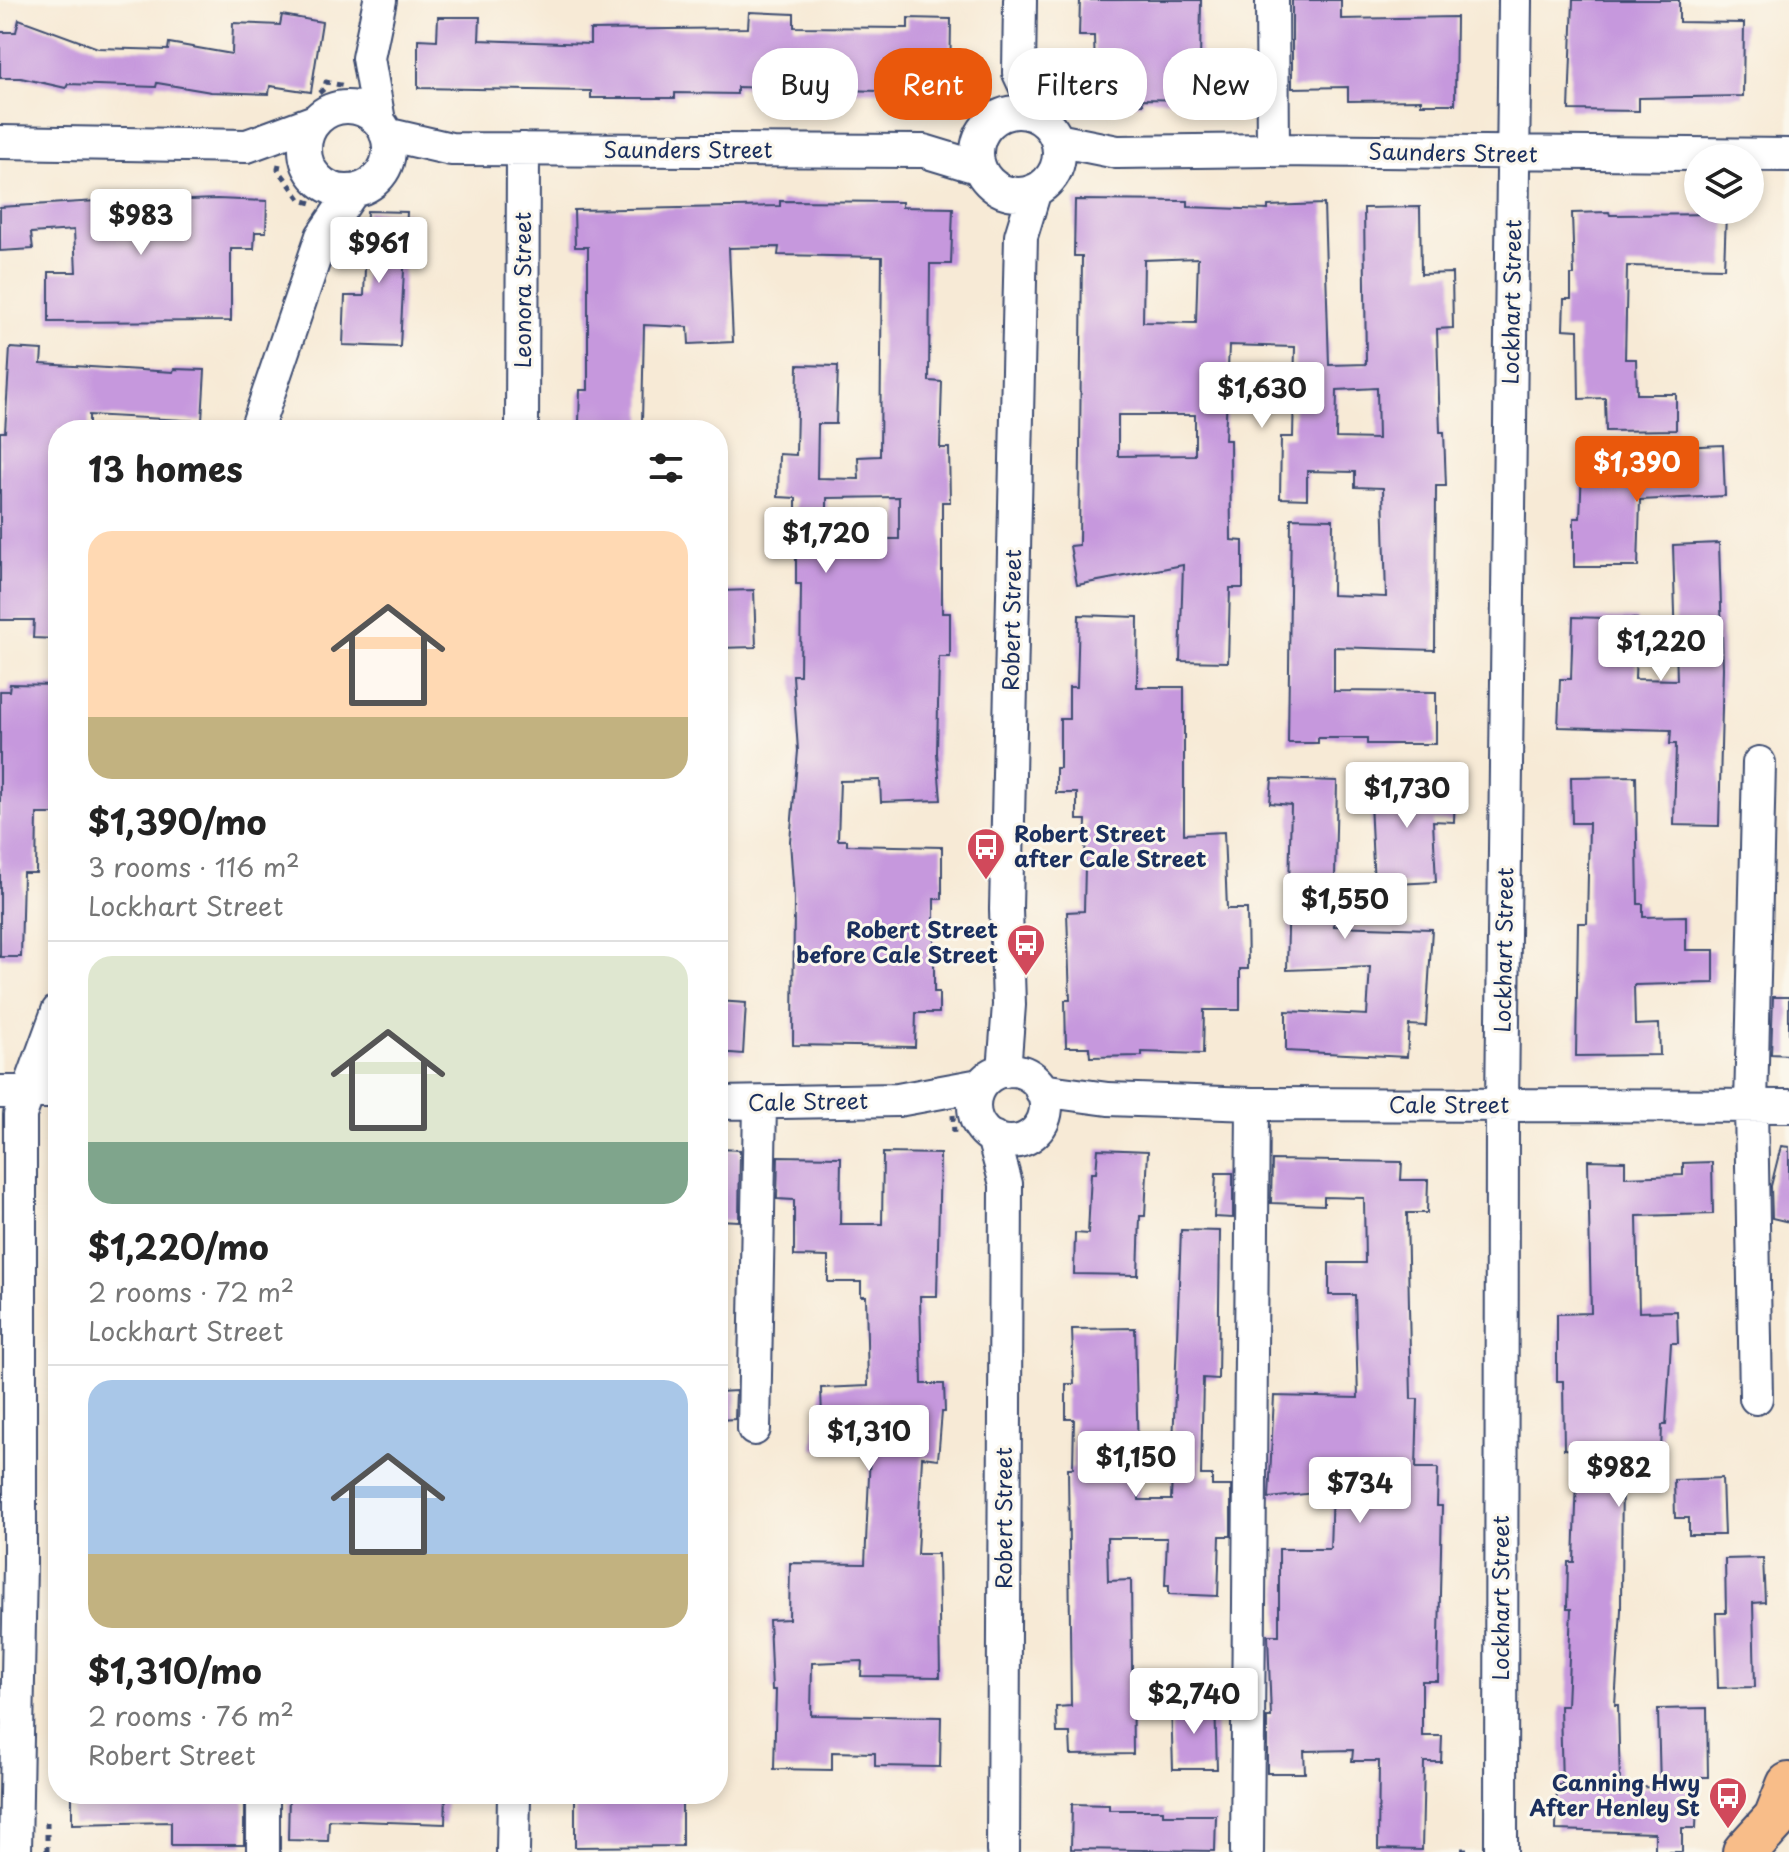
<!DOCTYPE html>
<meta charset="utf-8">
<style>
:root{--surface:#fff;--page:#f2f2f2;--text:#222;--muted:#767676;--line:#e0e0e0;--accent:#ea580c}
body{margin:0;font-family:"Playpen Sans",sans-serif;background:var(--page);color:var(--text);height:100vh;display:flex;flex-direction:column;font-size:30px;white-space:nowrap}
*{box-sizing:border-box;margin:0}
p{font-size:26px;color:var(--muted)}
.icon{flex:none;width:44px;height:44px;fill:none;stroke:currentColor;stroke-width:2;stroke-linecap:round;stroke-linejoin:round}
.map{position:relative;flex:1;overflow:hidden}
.panel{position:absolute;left:48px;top:420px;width:680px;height:1384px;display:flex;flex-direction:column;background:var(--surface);border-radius:32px;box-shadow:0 4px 12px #0003}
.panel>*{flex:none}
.top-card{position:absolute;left:752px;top:48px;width:760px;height:72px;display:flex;gap:16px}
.fabs{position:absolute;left:1684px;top:144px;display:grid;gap:16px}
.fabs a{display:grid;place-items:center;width:80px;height:80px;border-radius:50%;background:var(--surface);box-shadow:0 4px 12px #0003;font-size:40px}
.price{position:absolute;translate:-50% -68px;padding:0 18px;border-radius:8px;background:#fff;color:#222;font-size:26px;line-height:52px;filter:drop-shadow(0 2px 4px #0008)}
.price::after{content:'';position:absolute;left:50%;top:48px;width:24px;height:18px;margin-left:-12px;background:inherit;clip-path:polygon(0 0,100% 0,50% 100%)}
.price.active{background:var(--accent);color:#fff}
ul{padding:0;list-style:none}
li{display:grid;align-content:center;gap:16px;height:424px;padding:0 40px}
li+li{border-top:2px solid var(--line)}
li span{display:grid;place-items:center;height:248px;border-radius:24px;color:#555}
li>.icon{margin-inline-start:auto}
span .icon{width:144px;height:144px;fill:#fffc;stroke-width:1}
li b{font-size:34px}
h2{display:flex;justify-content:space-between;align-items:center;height:96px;padding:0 40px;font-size:34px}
.pill{padding:0 28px;border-radius:32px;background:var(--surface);box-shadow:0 4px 12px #0003;font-size:28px;line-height:72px}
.pill.active{background:var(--accent);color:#fff}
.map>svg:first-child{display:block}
.building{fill:#c698dd;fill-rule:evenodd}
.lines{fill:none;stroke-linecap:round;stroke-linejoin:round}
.minor-casing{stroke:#3c4b70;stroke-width:36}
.highway-casing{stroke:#3c4b70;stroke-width:48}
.path{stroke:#3c4b70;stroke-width:5;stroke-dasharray:6 6;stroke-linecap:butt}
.minor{stroke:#fff;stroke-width:32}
.highway{stroke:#f8bd89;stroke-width:44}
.labels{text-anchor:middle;stroke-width:6;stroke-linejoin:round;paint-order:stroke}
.street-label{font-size:22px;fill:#1b2f5e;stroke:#fbf7ec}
.poi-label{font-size:22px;font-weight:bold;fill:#1b2f5e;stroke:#fbf7ec;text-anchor:end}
</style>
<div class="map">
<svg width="1789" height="1852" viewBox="0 0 1789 1852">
<rect width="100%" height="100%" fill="#fbf7ec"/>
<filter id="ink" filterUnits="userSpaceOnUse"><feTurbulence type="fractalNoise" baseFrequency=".0125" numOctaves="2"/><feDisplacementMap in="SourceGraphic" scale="16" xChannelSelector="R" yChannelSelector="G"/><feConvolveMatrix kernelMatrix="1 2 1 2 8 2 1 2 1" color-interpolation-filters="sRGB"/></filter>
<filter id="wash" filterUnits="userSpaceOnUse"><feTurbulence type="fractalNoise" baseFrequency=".006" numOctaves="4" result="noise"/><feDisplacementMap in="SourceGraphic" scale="32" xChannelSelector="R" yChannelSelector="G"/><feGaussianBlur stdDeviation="1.8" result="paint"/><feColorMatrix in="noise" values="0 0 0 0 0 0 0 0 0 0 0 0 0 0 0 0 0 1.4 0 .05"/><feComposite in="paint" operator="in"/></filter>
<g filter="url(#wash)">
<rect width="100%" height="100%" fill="#f7ead6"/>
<g id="blocks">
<path class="building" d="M 1080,0 L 1201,0 L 1200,65 L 1246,66 L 1245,101 L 1142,99 L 1143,104 L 1096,105 L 1094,36 L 1079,36 Z
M 1292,0 L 1341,0 L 1341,19 L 1456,17 L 1455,104 L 1421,104 L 1421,100 L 1348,101 L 1348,87 L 1292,88 Z
M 1573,0 L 1679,0 L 1679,22 L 1744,23 L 1743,96 L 1639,98 L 1639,111 L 1569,110 Z
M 749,12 L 794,14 L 794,27 L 908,28 L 908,18 L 951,19 L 950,93 L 737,87 L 737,94 L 675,93 L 675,98 L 591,98 L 591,91 L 418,88 L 418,39 L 437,40 L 438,17 L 480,17 L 479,40 L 590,44 L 590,30 L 748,28 Z
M 282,15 L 322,22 L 311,92 L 270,86 L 269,94 L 211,92 L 157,83 L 156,87 L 68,84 L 66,88 L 21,78 L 0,78 L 0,32 L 16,32 L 19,19 L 98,48 L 168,50 L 169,43 L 232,54 L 233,23 L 280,25 Z
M 217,199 L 267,201 L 266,232 L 255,232 L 254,249 L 231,249 L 231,321 L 49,322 L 49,272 L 76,272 L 74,230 L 31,233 L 33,249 L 0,251 L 0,207 L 113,200 L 113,203 Z
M 1075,200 L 1188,201 L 1188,207 L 1268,210 L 1268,206 L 1324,204 L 1329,365 L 1366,364 L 1364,208 L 1420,207 L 1421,274 L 1452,273 L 1453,328 L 1437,329 L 1440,432 L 1444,432 L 1446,486 L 1436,486 L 1435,650 L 1334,647 L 1334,691 L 1436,692 L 1436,744 L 1367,744 L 1367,738 L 1318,738 L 1318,743 L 1288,743 L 1291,518 L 1333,519 L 1332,595 L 1386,597 L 1383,488 L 1355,487 L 1355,472 L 1307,471 L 1307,499 L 1280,498 L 1281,437 L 1293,437 L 1295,347 L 1229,345 L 1225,440 L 1230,440 L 1231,540 L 1243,541 L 1243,588 L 1230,588 L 1228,662 L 1180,661 L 1183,565 L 1077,585 L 1070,546 L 1079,545 L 1082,256 L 1074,256 ZM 1198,258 L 1196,323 L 1143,322 L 1144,260 ZM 1377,388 L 1378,439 L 1336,438 L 1337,390 ZM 1118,415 L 1195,415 L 1195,455 L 1118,456 Z
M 780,201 L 902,202 L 902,207 L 953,208 L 951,264 L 930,264 L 929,381 L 942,382 L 940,448 L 949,448 L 950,502 L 942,502 L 942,613 L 950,613 L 950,657 L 939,657 L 937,753 L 941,800 L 881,802 L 880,780 L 840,781 L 838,840 L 847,840 L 847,845 L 942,847 L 942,899 L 934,899 L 934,992 L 939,992 L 939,1013 L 916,1013 L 915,1047 L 793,1045 L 794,898 L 790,841 L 798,751 L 793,675 L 800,675 L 801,584 L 796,584 L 796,498 L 778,497 L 779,454 L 796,455 L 798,365 L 838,366 L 836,424 L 818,424 L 817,478 L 859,479 L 858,457 L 880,456 L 882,257 L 778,255 L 779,247 L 729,248 L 733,342 L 689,344 L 688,327 L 644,325 L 642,423 L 579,422 L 580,390 L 588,390 L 588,247 L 575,247 L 574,210 L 780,206 ZM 899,497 L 899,539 L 827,539 L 827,498 Z
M 367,211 L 407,212 L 400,347 L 343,345 L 345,296 L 364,296 Z
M 1609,212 L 1610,215 L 1726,214 L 1724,268 L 1627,266 L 1625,359 L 1636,359 L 1637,394 L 1676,394 L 1676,430 L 1606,431 L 1605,398 L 1579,399 L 1578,330 L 1563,329 L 1564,299 L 1571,299 L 1571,275 L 1574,275 L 1572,213 Z
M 10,348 L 42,350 L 41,364 L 173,372 L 174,369 L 205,370 L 202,421 L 89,415 L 89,430 L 58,430 L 58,639 L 33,638 L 34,620 L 0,620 L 0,432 L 5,432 Z
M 1723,445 L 1725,496 L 1640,500 L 1638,567 L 1574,567 L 1574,518 L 1580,518 L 1582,469 L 1680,472 L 1679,447 Z
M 1719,543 L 1723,668 L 1719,826 L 1674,825 L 1676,744 L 1670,744 L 1671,730 L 1558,727 L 1560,679 L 1571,679 L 1573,617 L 1637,619 L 1635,679 L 1677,680 L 1673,545 Z
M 754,590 L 756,647 L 718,648 L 718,591 Z
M 1079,615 L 1138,617 L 1137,687 L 1184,687 L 1184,834 L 1224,832 L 1227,909 L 1247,909 L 1248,969 L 1240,969 L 1240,1010 L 1204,1010 L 1203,1054 L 1142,1052 L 1142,1056 L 1090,1057 L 1089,1047 L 1066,1047 L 1065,1000 L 1070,1000 L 1067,912 L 1084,911 L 1086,820 L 1077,820 L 1077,793 L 1056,793 L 1056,768 L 1060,768 L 1060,719 L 1069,719 L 1069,687 L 1077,687 Z
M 10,684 L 58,685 L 58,814 L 37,814 L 36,873 L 23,873 L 21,957 L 0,957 L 0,691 L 9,691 Z
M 1636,776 L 1638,904 L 1643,904 L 1643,917 L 1686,916 L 1686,950 L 1714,950 L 1714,983 L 1634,985 L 1635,1025 L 1659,1024 L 1660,1055 L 1576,1056 L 1578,923 L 1587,923 L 1589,823 L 1572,823 L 1571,777 Z
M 1272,779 L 1337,781 L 1334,926 L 1432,929 L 1426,1026 L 1409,1025 L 1407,1057 L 1286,1051 L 1286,1011 L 1367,1015 L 1370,967 L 1287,970 L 1291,805 L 1270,803 Z
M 1369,782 L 1455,785 L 1454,822 L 1433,821 L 1436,882 L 1374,885 Z
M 1773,997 L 1789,997 L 1789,1055 L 1771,1054 Z
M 718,1001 L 746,1003 L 743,1054 L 718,1052 Z
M 1781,1146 L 1789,1147 L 1789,1222 L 1772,1218 L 1771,1186 Z
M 718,1149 L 740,1150 L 739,1221 L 718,1220 Z
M 1098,1149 L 1148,1151 L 1145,1216 L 1140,1216 L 1138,1275 L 1074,1274 L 1075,1233 L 1088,1234 L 1091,1173 L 1096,1173 Z
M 883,1153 L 940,1154 L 937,1296 L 920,1296 L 922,1384 L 944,1384 L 945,1412 L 942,1412 L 938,1459 L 922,1457 L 917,1554 L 938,1554 L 940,1677 L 861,1676 L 862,1661 L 812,1663 L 811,1715 L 941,1717 L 940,1767 L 875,1766 L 875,1753 L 832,1752 L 832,1770 L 774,1769 L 776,1690 L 772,1690 L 769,1620 L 789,1619 L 790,1563 L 865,1564 L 870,1454 L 813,1449 L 816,1417 L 822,1418 L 821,1388 L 868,1386 L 866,1296 L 861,1296 L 861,1282 L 828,1282 L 828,1257 L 794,1256 L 794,1200 L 777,1199 L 778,1156 L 841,1157 L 840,1224 L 882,1224 Z
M 1272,1160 L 1402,1162 L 1401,1180 L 1428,1180 L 1427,1213 L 1407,1213 L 1411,1399 L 1418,1399 L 1416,1468 L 1438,1468 L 1437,1506 L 1442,1506 L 1438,1681 L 1422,1681 L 1422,1736 L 1442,1736 L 1441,1762 L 1424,1762 L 1422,1850 L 1378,1849 L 1379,1761 L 1352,1761 L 1353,1750 L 1304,1751 L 1305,1773 L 1267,1773 L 1267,1717 L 1271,1717 L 1268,1635 L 1279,1635 L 1279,1549 L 1330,1549 L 1332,1491 L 1269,1498 L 1274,1396 L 1358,1398 L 1355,1295 L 1329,1295 L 1329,1263 L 1365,1263 L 1364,1198 L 1324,1197 L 1324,1205 L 1271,1203 Z
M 1588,1160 L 1625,1161 L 1625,1177 L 1683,1175 L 1683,1163 L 1712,1162 L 1713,1214 L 1637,1216 L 1639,1312 L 1677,1311 L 1678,1343 L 1671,1343 L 1666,1425 L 1662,1425 L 1661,1453 L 1622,1451 L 1621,1610 L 1615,1705 L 1618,1705 L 1620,1786 L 1660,1788 L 1658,1709 L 1707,1708 L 1708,1777 L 1698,1777 L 1696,1828 L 1682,1828 L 1682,1852 L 1655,1852 L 1655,1833 L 1556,1830 L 1557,1785 L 1562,1785 L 1560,1706 L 1567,1706 L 1571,1609 L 1567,1609 L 1568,1562 L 1574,1562 L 1578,1450 L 1564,1449 L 1563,1381 L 1557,1381 L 1557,1314 L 1591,1313 Z
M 1216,1173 L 1233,1173 L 1233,1218 L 1214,1217 Z
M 1181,1230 L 1220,1231 L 1218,1379 L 1203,1378 L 1201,1475 L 1212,1475 L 1212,1486 L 1231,1486 L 1231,1536 L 1220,1536 L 1218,1596 L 1169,1594 L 1169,1585 L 1165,1585 L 1167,1538 L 1107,1538 L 1108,1581 L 1131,1580 L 1133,1754 L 1071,1755 L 1070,1733 L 1057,1733 L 1056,1707 L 1071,1706 L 1068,1468 L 1073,1468 L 1074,1419 L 1066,1419 L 1066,1384 L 1074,1384 L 1072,1329 L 1135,1328 L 1139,1500 L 1171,1500 Z
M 736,1391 L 735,1419 L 718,1420 L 718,1392 Z
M 1722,1478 L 1724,1535 L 1689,1535 L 1689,1518 L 1675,1518 L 1674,1480 Z
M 1763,1558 L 1765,1602 L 1753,1603 L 1755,1687 L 1718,1688 L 1716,1613 L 1726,1613 L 1725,1559 Z
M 1215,1702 L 1217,1769 L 1173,1769 L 1171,1703 Z
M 72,1794 L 244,1794 L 244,1845 L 171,1845 L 171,1822 L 72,1824 Z
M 289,1794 L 446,1794 L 445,1824 L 329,1820 L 328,1841 L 288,1840 Z
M 575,1794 L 682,1794 L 682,1846 L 575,1847 Z
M 1072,1804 L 1109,1805 L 1109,1810 L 1163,1810 L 1163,1815 L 1216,1815 L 1215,1851 L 1071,1849 Z"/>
</g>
</g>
<g filter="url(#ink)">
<use href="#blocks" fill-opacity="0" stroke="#3c4b70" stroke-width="2"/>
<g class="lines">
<g class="minor-casing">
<path id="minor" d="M 1020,0 L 1019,73 L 1040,118
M 1272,0 L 1273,150
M305 149a42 42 0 1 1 84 0a42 42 0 1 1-84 0Z
M977 153a41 41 0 1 1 82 0a41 41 0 1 1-82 0Z
M 379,121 L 368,58 L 380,0
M 386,134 L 451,149 L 924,151 L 980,168
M 1057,140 L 1117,152 L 1273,150 L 1789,155
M 0,142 L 247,146 L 315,121
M 256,430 L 322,236 L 353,191
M 522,430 L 523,149
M974 1106a36 36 0 1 1 72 0a36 36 0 1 1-72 0Z
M 1004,1071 L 1009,1005 L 1006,909 L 1021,236 L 1035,190
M 1041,1090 L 1108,1099 L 1253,1104 L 1789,1106
M 0,1092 L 58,1092
M 718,1103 L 898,1100 L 980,1085
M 993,1137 L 1006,1184 L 1003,1852
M 1756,1398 L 1751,1106 L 1759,763
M 754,1429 L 760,1104
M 15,1852 L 20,1563 L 20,1115 L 58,1011
M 263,1852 L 263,1794
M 513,1852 L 514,1794
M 1247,1852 L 1253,1104
M 1501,1852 L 1502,1105 L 1515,0"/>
</g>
<g class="highway-casing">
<path id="highway" d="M 1745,1852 L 1776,1818 L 1789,1785"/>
</g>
<path class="path" d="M 319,93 L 325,88 L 326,82 L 345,86
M 279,164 L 278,169 L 301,200 L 311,203
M 953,1115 L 954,1134
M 48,1129 L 52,1129 L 52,1159
M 1461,1850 L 1473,1850
M 47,1852 L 47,1821"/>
<use href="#minor" class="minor"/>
<use href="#highway" class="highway"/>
</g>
</g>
<defs>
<g id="bus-pin" transform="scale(2)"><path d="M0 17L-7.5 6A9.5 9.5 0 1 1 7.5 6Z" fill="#d1495b" stroke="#fbf7ec"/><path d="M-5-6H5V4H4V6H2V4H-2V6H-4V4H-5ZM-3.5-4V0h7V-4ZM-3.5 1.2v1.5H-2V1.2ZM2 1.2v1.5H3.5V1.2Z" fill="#fff"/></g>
</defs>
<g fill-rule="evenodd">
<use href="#bus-pin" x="986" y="847"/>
<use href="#bus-pin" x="1026" y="943"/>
<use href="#bus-pin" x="1728" y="1796"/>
</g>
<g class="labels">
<g class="street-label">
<text x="688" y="158">Saunders Street</text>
<text transform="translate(1453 153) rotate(1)" y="8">Saunders Street</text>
<text transform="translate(523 290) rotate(-90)" y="8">Leonora Street</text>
<text transform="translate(1512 302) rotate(-89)" y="8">Lockhart Street</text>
<text transform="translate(1012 620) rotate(-89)" y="8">Robert Street</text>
<text transform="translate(1504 950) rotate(-89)" y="8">Lockhart Street</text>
<text transform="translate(808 1102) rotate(-1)" y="8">Cale Street</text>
<text x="1449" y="1113">Cale Street</text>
<text transform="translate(1004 1518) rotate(-90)" y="8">Robert Street</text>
<text transform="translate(1501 1598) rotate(-90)" y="8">Lockhart Street</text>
</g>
<g class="poi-label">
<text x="1014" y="842" text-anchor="start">Robert Street<tspan x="1014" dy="25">after Cale Street</tspan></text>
<text x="998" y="938">Robert Street<tspan x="998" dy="25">before Cale Street</tspan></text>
<text x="1700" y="1791">Canning Hwy<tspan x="1700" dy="25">After Henley St</tspan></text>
</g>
</g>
</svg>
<div class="fabs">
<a><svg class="icon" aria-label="layers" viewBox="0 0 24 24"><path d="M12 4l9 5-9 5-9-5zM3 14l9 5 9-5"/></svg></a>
</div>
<b class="price" style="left:141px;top:257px">$983</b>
<b class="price" style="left:379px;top:285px">$961</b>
<b class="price" style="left:1262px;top:430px">$1,630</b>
<b class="price active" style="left:1637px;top:504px">$1,390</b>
<b class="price" style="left:826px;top:575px">$1,720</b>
<b class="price" style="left:1661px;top:683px">$1,220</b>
<b class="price" style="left:1407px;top:830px">$1,730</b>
<b class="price" style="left:1345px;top:941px">$1,550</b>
<b class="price" style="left:869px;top:1473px">$1,310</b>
<b class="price" style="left:1136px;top:1499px">$1,150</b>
<b class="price" style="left:1619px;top:1509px">$982</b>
<b class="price" style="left:1360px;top:1525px">$734</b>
<b class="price" style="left:1194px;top:1736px">$2,740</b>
<div class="top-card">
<a class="pill">Buy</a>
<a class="pill active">Rent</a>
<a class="pill">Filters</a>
<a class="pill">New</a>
</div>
<section class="panel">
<h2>13 homes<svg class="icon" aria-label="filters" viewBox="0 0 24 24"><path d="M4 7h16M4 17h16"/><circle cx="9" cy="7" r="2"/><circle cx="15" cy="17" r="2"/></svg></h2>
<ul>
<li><span style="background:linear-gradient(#ffd9b3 75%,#c2b280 0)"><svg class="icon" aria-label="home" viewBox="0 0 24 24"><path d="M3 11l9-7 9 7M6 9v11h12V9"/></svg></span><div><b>$1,390/mo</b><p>3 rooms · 116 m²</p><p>Lockhart Street</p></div></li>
<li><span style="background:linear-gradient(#dfe7d0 75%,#7fa58c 0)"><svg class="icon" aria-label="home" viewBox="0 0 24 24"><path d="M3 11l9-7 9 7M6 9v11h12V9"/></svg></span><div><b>$1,220/mo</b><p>2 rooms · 72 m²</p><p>Lockhart Street</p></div></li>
<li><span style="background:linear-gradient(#a9c7e8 70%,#c2b280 0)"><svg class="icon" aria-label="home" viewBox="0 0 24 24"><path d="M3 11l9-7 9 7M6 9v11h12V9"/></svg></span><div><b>$1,310/mo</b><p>2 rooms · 76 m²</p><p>Robert Street</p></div></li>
</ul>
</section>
</div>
